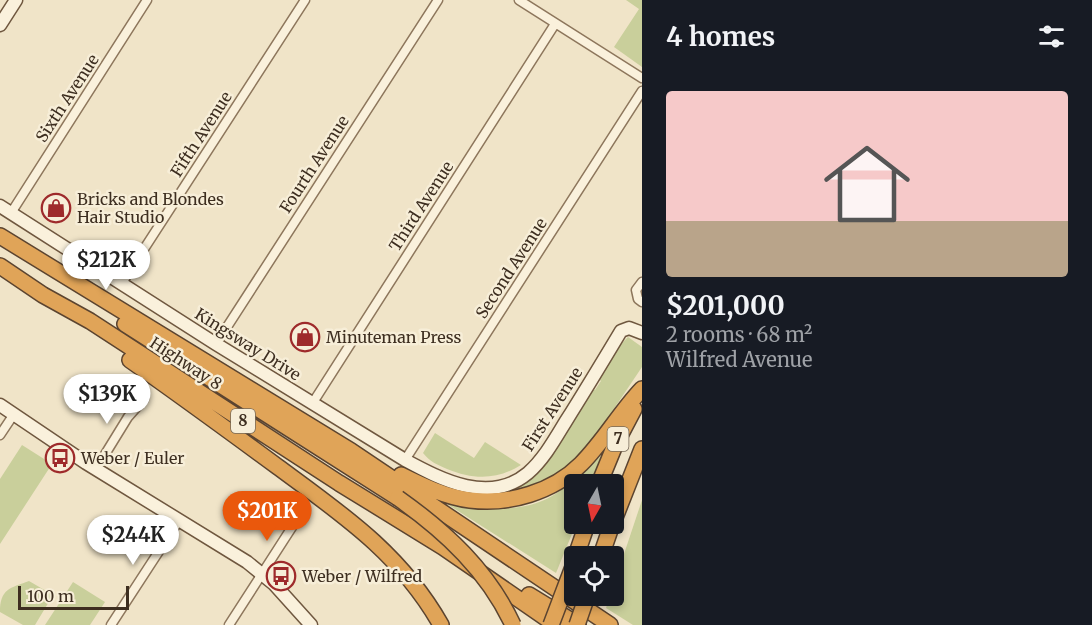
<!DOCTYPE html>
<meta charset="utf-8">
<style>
:root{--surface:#171b24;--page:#20242c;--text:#f1f3f6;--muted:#9ea1a6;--accent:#ea580c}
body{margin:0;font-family:Merriweather,serif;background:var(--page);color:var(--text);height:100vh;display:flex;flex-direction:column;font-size:22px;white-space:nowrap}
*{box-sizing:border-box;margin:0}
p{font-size:20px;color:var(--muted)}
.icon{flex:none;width:33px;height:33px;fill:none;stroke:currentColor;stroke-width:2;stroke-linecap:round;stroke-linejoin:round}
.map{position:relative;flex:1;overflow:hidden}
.side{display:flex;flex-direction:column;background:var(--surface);width:450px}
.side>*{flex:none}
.needle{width:39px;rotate:189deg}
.controls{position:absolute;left:564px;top:474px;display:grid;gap:12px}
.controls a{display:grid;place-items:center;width:60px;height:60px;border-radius:6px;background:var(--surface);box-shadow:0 3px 9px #0003;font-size:30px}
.scale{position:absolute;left:18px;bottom:15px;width:111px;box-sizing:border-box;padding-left:6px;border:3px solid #3d2e20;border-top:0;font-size:16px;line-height:21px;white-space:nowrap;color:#3d2e20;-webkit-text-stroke:4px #f7eed8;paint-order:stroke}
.price{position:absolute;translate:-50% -51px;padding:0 14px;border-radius:21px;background:#fff;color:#222;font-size:20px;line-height:39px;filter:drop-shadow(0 2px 3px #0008)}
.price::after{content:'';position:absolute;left:50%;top:36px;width:18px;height:14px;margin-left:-9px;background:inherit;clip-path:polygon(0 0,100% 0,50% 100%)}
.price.on{background:var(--accent);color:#fff}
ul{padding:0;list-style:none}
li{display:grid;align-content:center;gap:12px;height:318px;padding:0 24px}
li span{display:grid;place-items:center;height:186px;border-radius:6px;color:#555}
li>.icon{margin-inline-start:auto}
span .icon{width:108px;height:108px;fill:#fffc;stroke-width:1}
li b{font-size:26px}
h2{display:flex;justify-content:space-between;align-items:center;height:72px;padding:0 24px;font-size:26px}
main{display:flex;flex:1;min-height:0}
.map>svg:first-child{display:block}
.green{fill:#c9cf9b}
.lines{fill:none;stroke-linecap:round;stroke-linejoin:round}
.street-casing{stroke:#8d765c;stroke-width:11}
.secondary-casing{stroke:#6f573f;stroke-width:15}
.highway-casing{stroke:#5b4430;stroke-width:18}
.street{stroke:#faf1dc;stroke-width:8}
.secondary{stroke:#faf1dc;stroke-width:12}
.highway{stroke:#e0a458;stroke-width:15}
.highway-bridge-casing{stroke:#5b4430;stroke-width:18;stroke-linecap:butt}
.highway-bridge{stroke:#e0a458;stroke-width:15}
.labels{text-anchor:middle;stroke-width:5;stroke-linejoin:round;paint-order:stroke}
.shield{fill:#f7eed8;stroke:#756857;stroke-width:1.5}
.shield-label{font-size:15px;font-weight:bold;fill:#3d2e20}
.street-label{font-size:16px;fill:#3d2e20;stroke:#f7eed8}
.poi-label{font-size:16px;fill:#3d2e20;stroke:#f7eed8;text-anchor:start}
</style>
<main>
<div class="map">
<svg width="642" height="625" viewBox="0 0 642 625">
<rect width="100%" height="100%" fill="#f0e4c8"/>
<path class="green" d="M 626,0 L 642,0 L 642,67 L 614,47 L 639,9 Z
M 628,337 L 642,347 L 642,367 L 595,437 L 574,461 L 554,476 L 530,488 L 510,495 L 477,492 L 519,485 L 592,388 L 595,390 L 601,381 L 598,379 L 617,348 Z
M 435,433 L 474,458 L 485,442 L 521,465 C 497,480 474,480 447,469 C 438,465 430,462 423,453 Z
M 22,445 L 52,464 L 0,544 L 0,479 Z
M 606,451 L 592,484 L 574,484 L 576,524 L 556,573 L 447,504 C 479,509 522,514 552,496 C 572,484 589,467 606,451 Z
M 642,500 L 642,625 L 633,625 L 606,608 L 610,596 L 614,596 L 614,584 Z
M 29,581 L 53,595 L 35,625 L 23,625 L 0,612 C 0,589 10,588 29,581 Z
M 73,582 L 105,602 L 90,625 L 45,625 Z"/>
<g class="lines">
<g class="street-casing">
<path id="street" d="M 519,0 L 642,78
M 11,213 L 147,0
M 642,282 L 636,290 L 638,299 L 642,302
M 122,283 L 305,0
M 216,344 L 438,0
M 312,404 L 555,24
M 0,435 L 14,414
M 405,460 L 642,91
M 96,469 L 128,417 L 144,399
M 111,625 L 178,522
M 229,625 L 294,524"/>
</g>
<g class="secondary-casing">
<path id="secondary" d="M 0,25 L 16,0
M 0,206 L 216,344 L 405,460 C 442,480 490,505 528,473 C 544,459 555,439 566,421 C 585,391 603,361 621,331 L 629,328 L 642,333
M 0,405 L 86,463 L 247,562 L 274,584 L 311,625"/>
</g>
<g class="highway-casing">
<path id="highway" d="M 0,236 L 351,451 L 610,625
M 0,266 L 43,295 L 90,321 L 339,483 L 443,547 L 556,625
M 125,324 L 398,498
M 130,360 C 180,395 229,431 278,467 C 342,514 401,554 441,625
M 401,475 C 423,486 446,497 470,500 C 509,505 553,492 581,464 C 604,441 620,412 642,389
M 599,484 L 615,445 L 634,409
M 614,520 L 642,449
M 576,556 L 587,524
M 601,556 L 612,524
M 529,595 L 578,625"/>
</g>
<use href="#street" class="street"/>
<use href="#secondary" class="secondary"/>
<use href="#highway" class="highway"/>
<g class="highway-bridge-casing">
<path id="highway-bridge" d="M 398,498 C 446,532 488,571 513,625
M 551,625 L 573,567
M 577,625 L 587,596"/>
</g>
<use href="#highway-bridge" class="highway-bridge"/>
</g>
<defs>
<g id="shop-ring" transform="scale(1.5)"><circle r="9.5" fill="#f7eed8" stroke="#9e2a2b" stroke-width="1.5"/><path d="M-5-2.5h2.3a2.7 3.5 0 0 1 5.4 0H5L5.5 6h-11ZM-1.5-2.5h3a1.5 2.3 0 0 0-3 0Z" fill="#9e2a2b"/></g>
<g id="bus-ring" transform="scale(1.5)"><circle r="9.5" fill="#f7eed8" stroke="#9e2a2b" stroke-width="1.5"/><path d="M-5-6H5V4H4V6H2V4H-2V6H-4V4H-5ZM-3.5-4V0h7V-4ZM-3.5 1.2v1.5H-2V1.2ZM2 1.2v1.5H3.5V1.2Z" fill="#9e2a2b"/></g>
</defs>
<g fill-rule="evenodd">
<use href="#shop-ring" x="56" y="208"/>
<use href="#shop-ring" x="305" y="337"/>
<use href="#bus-ring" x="60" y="458"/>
<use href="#bus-ring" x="281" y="576"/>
</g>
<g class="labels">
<g class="shield">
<rect x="231" y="409" width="24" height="24" rx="4.5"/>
<rect x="607.5" y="427" width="21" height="24" rx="4.5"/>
</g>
<g class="shield-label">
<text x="243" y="426">8</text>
<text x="618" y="444">7</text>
</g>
<g class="street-label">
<text transform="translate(67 98) rotate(-57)" y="6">Sixth Avenue</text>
<text transform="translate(201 134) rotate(-57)" y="6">Fifth Avenue</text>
<text transform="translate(314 164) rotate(-57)" y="6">Fourth Avenue</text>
<text transform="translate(421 206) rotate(-57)" y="6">Third Avenue</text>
<text transform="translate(511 268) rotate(-57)" y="6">Second Avenue</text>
<text transform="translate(248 344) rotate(32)" y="6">Kingsway Drive</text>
<text transform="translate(186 363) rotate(33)" y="6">Highway 8</text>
<text transform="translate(552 409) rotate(-57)" y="6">First Avenue</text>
</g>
<g class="poi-label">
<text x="77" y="205">Bricks and Blondes<tspan x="77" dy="18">Hair Studio</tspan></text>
<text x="326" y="343">Minuteman Press</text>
<text x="81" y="464">Weber / Euler</text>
<text x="302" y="582">Weber / Wilfred</text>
</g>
</g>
</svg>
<div class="controls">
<a><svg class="needle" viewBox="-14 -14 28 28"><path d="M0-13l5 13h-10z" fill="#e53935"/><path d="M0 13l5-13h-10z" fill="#9ea1a6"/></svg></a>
<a><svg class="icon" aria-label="locate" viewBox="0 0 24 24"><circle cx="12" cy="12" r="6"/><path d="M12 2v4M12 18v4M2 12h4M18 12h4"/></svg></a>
</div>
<div class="scale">100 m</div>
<b class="price" style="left:106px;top:291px">$212K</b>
<b class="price" style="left:107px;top:425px">$139K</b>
<b class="price on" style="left:267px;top:542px">$201K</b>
<b class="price" style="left:133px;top:566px">$244K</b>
</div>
<section class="side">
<h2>4 homes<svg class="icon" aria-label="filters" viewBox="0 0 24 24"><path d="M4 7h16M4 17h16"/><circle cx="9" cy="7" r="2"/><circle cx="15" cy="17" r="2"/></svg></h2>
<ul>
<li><span style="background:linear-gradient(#f6c9c9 70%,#b9a48a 0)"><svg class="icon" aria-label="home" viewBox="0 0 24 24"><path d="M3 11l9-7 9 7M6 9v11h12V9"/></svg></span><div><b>$201,000</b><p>2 rooms · 68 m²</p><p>Wilfred Avenue</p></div></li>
</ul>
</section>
</main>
